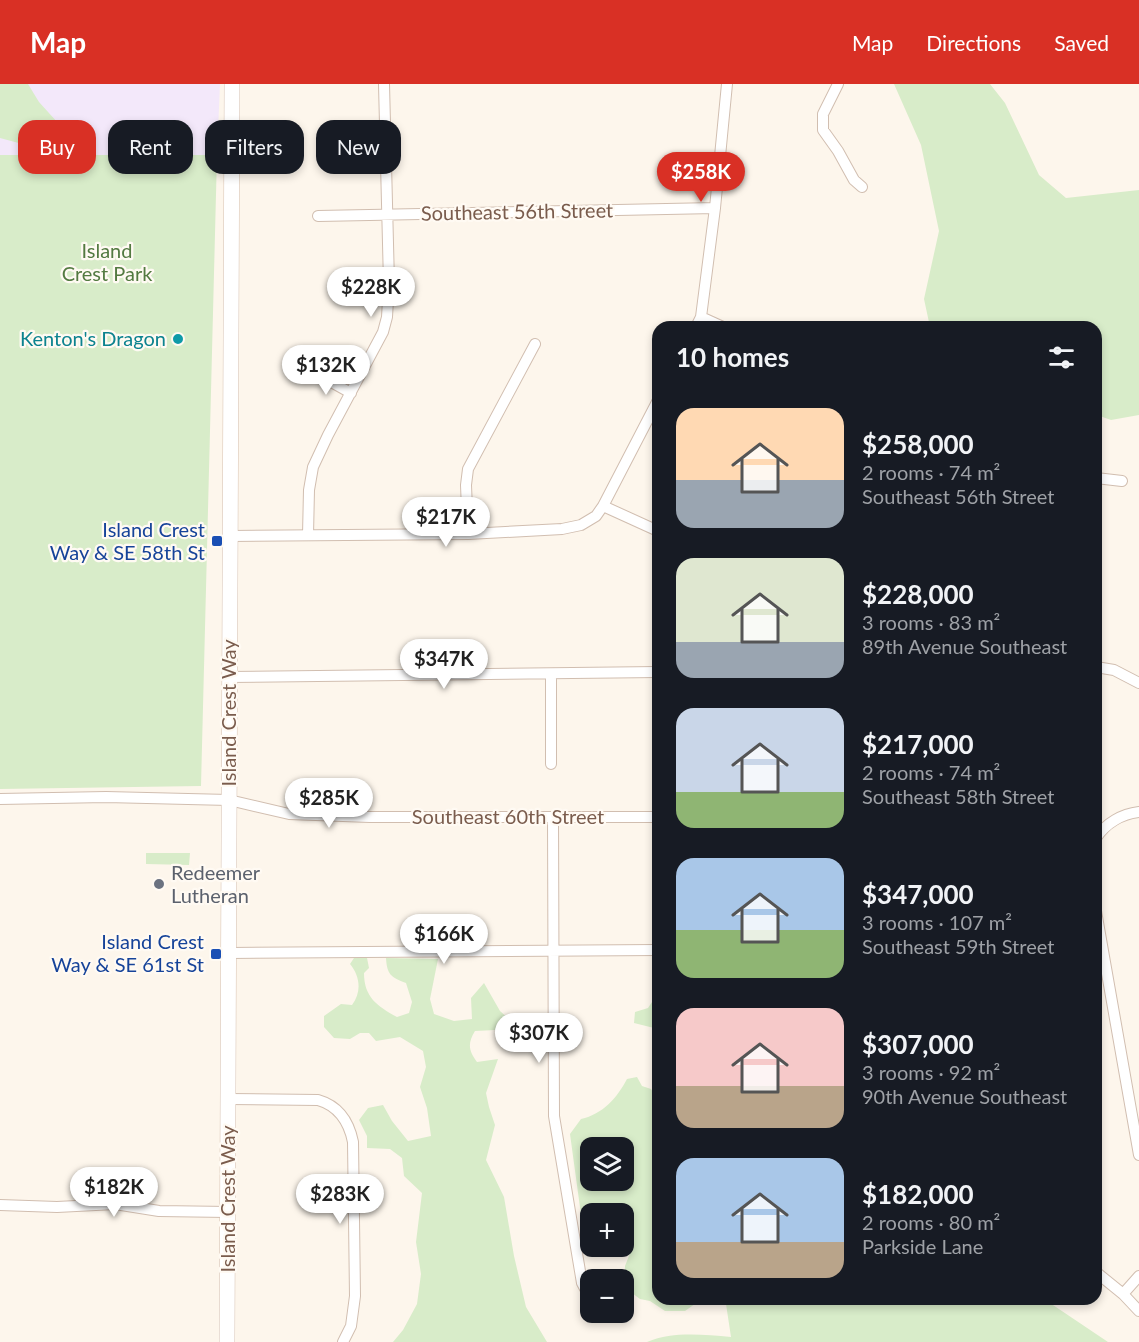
<!DOCTYPE html>
<meta charset="utf-8">
<style>
:root{--surface:#171b24;--page:#20242c;--text:#f1f3f6;--muted:#9ea1a6;--accent:#d93025}
body{margin:0;font-family:Lato,sans-serif;background:var(--page);color:var(--text);height:100vh;display:flex;flex-direction:column;font-size:22px;white-space:nowrap}
*{box-sizing:border-box;margin:0}
p{font-size:20px;color:var(--muted)}
.icon{flex:none;width:33px;height:33px;fill:none;stroke:currentColor;stroke-width:2;stroke-linecap:round;stroke-linejoin:round}
.map{position:relative;flex:1;overflow:hidden}
.sheet{position:absolute;left:652px;top:237px;width:450px;height:984px;display:flex;flex-direction:column;background:var(--surface);border-radius:18px;box-shadow:0 3px 9px #0003}
.sheet>*{flex:none}
.top-card{position:absolute;left:18px;top:36px;width:544px;height:54px;display:flex;gap:12px}
.fabs{position:absolute;left:580px;top:1053px;display:grid;gap:12px}
.fabs a{display:grid;place-items:center;width:54px;height:54px;border-radius:12px;background:var(--surface);box-shadow:0 3px 9px #0003;font-size:30px}
.price{position:absolute;translate:-50% -51px;padding:0 14px;border-radius:21px;background:#fff;color:#222;font-size:20px;line-height:39px;filter:drop-shadow(0 2px 3px #0008)}
.price::after{content:'';position:absolute;left:50%;top:36px;width:18px;height:14px;margin-left:-9px;background:inherit;clip-path:polygon(0 0,100% 0,50% 100%)}
.price.selected{background:var(--accent);color:#fff}
ul{padding:0;list-style:none}
li{display:flex;align-items:center;gap:18px;height:150px;padding:0 24px}
li span{display:grid;place-items:center;flex:none;width:168px;height:120px;border-radius:18px;color:#555}
li>.icon{margin-inline-start:auto}
span .icon{width:72px;height:72px;fill:#fffc;stroke-width:1}
li b{font-size:26px}
h2{display:flex;justify-content:space-between;align-items:center;height:72px;padding:0 24px;font-size:26px}
.pill{padding:0 21px;border-radius:18px;background:var(--surface);box-shadow:0 3px 9px #0003;font-size:21px;line-height:54px}
.pill.selected{background:var(--accent);color:#fff}
header{display:flex;align-items:center;gap:36px;box-sizing:border-box;height:84px;padding:0 30px;background:var(--accent);color:#fff}
header strong{font-size:28px}
nav{display:flex;gap:33px;margin-inline-start:auto;font-size:21px}
.map>svg:first-child{display:block}
.education{fill:#f3e8fa}
.green{fill:#d8ecc9;fill-rule:evenodd}
.lines{fill:none;stroke-linecap:round;stroke-linejoin:round}
.minor-casing{stroke:#d1beb0;stroke-width:12}
.secondary-casing{stroke:#d6c0b0;stroke-width:16}
.minor{stroke:#fff;stroke-width:10}
.secondary{stroke:#fff;stroke-width:15}
.culture-dot{fill:#0f9aa8;stroke:#fffaf3;stroke-width:2}
.transit-dot{fill:#1a4fb4;stroke:#fffaf3;stroke-width:2}
.worship-dot{fill:#6b7280;stroke:#fffaf3;stroke-width:2}
.labels{text-anchor:middle;stroke-width:4.5;stroke-linejoin:round;paint-order:stroke}
.street-label{font-size:20px;fill:#7a5c4d;stroke:#fffaf3}
.park-label{font-size:20px;fill:#537a41;stroke:#fffaf3}
.culture-label{font-size:20px;fill:#0d838f;stroke:#fffaf3;text-anchor:end}
.transit-label{font-size:20px;fill:#164399;stroke:#fffaf3;text-anchor:end}
.worship-label{font-size:20px;fill:#5b616d;stroke:#fffaf3;text-anchor:start}
</style>
<header>
<strong>Map</strong>
<nav><a>Map</a><a>Directions</a><a>Saved</a></nav>
</header>
<div class="map">
<svg width="1139" height="1258" viewBox="0 0 1139 1258">
<rect width="100%" height="100%" fill="#fdf6ec"/>
<path class="education" d="M 0,0 L 220,0 L 217,71 L 0,71 Z"/>
<path class="green" d="M 0,0 L 28,0 L 39,18 L 58,39 L 35,61 L 26,61 L 0,54 Z
M 894,0 L 990,0 L 1005,19 L 1039,91 L 1066,114 L 1139,106 L 1139,331 L 1111,336 L 1097,331 L 1096,243 L 930,243 L 924,215 L 939,147 L 921,61 Z
M 121,43 L 144,43 L 144,61 L 120,61 Z
M 0,71 L 217,71 L 201,702 L 0,705 Z
M 146,769 L 190,769 L 189,781 L 146,780 Z
M 354,874 L 367,874 L 369,884 L 364,889 C 364,913 377,922 397,933 L 409,929 L 412,918 L 406,899 C 391,893 387,891 386,874 L 438,875 L 430,915 L 434,930 L 454,937 L 472,935 L 471,914 L 484,899 L 500,927 L 511,937 L 536,934 L 537,944 L 475,947 C 467,960 469,967 477,978 L 498,975 L 486,1009 L 489,1023 L 495,1041 L 486,1076 L 504,1113 L 514,1172 L 526,1223 L 547,1258 L 393,1258 L 403,1246 L 417,1220 L 421,1190 L 416,1158 L 422,1109 L 404,1092 L 402,1074 L 390,1065 L 367,1064 L 367,1052 L 359,1036 L 368,1024 L 383,1021 L 392,1037 L 408,1057 L 431,1052 L 427,1024 L 420,1003 L 426,983 L 423,967 L 400,953 L 376,957 L 369,949 L 360,949 L 350,955 L 334,954 L 324,943 L 324,932 L 341,920 L 352,921 C 362,908 360,892 350,880 Z
M 658,909 L 658,945 L 634,939 L 635,928 L 648,924 Z
M 637,993 L 642,1002 L 651,1005 L 658,1016 L 658,1215 L 702,1215 L 685,1227 L 665,1227 L 650,1217 L 640,1215 L 624,1203 L 625,1182 L 632,1164 L 624,1160 L 624,1130 L 591,1130 L 591,1151 L 582,1138 L 570,1050 L 581,1035 C 603,1030 617,1014 627,995 ZM 591,1064 L 624,1064 L 624,1096 L 591,1096 Z
M 715,1215 L 1044,1215 L 1108,1258 L 647,1258 C 674,1247 703,1251 731,1253 L 726,1220 Z"/>
<g class="lines">
<g class="minor-casing">
<path id="minor" d="M 838,0 L 823,30 L 823,46 L 838,67 L 854,96 L 862,103
M 318,132 L 715,124
M 701,233 L 723,243
M 696,243 L 701,233 L 715,124 L 727,0
M 315,289 L 351,309
M 1096,394 L 1122,397
M 603,422 L 658,316
M 468,450 L 466,401 L 468,385 L 535,260
M 308,451 L 309,406 L 313,383 L 328,351 L 375,263 L 383,248 L 387,233 L 389,199 L 384,0
M 230,452 L 468,450 L 562,445 L 581,441 L 596,432 L 603,422 L 658,447
M 1096,583 L 1114,586 L 1139,599
M 551,591 L 551,680
M 229,593 L 658,588
M 0,715 L 106,713 L 229,716 L 289,730 L 370,733 L 658,733
M 553,734 L 554,1032 L 582,1199 L 591,1216
M 1096,754 C 1106,739 1122,730 1139,728
M 1096,827 L 1139,1071
M 230,869 L 658,866
M 229,1015 L 318,1016 C 339,1022 349,1038 353,1058 L 355,1212 L 351,1242 L 343,1258
M 0,1121 L 57,1123 L 115,1120 L 159,1127 L 228,1128
M 1096,1188 L 1123,1210
M 1139,1192 L 1123,1210 L 1139,1227"/>
</g>
<g class="secondary-casing">
<path id="secondary" d="M 227,1258 L 232,0"/>
</g>
<use href="#minor" class="minor"/>
<use href="#secondary" class="secondary"/>
</g>
<circle class="culture-dot" cx="178" cy="255" r="6"/>
<g class="transit-dot">
<rect x="211" y="451" width="12" height="12" rx="3"/>
<rect x="210" y="864" width="12" height="12" rx="3"/>
</g>
<circle class="worship-dot" cx="159" cy="800" r="6"/>
<g class="labels">
<g class="street-label">
<text transform="translate(517 128) rotate(-1)" y="7">Southeast 56th Street</text>
<text transform="translate(229 629) rotate(-90)" y="7">Island Crest Way</text>
<text x="508" y="740">Southeast 60th Street</text>
<text transform="translate(228 1115) rotate(-90)" y="7">Island Crest Way</text>
</g>
<g class="park-label">
<text x="107" y="174">Island<tspan x="107" dy="23">Crest Park</tspan></text>
</g>
<g class="culture-label">
<text x="166" y="262">Kenton's Dragon</text>
</g>
<g class="transit-label">
<text x="205" y="453">Island Crest<tspan x="205" dy="23">Way &amp; SE 58th St</tspan></text>
<text x="204" y="865">Island Crest<tspan x="204" dy="23">Way &amp; SE 61st St</tspan></text>
</g>
<g class="worship-label">
<text x="171" y="796">Redeemer<tspan x="171" dy="23">Lutheran</tspan></text>
</g>
</g>
</svg>
<div class="fabs">
<a><svg class="icon" aria-label="layers" viewBox="0 0 24 24"><path d="M12 4l9 5-9 5-9-5zM3 14l9 5 9-5"/></svg></a>
<a>+</a>
<a>−</a>
</div>
<b class="price selected" style="left:701px;top:119px">$258K</b>
<b class="price" style="left:371px;top:234px">$228K</b>
<b class="price" style="left:326px;top:312px">$132K</b>
<b class="price" style="left:446px;top:464px">$217K</b>
<b class="price" style="left:444px;top:606px">$347K</b>
<b class="price" style="left:329px;top:745px">$285K</b>
<b class="price" style="left:444px;top:881px">$166K</b>
<b class="price" style="left:539px;top:980px">$307K</b>
<b class="price" style="left:114px;top:1134px">$182K</b>
<b class="price" style="left:340px;top:1141px">$283K</b>
<div class="top-card">
<a class="pill selected">Buy</a>
<a class="pill">Rent</a>
<a class="pill">Filters</a>
<a class="pill">New</a>
</div>
<section class="sheet">
<h2>10 homes<svg class="icon" aria-label="filters" viewBox="0 0 24 24"><path d="M4 7h16M4 17h16"/><circle cx="9" cy="7" r="2"/><circle cx="15" cy="17" r="2"/></svg></h2>
<ul>
<li><span style="background:linear-gradient(#ffd9b3 60%,#9aa5b1 0)"><svg class="icon" aria-label="home" viewBox="0 0 24 24"><path d="M3 11l9-7 9 7M6 9v11h12V9"/></svg></span><div><b>$258,000</b><p>2 rooms · 74 m²</p><p>Southeast 56th Street</p></div></li>
<li><span style="background:linear-gradient(#dfe7d0 70%,#9aa5b1 0)"><svg class="icon" aria-label="home" viewBox="0 0 24 24"><path d="M3 11l9-7 9 7M6 9v11h12V9"/></svg></span><div><b>$228,000</b><p>3 rooms · 83 m²</p><p>89th Avenue Southeast</p></div></li>
<li><span style="background:linear-gradient(#c9d6e8 70%,#8fb573 0)"><svg class="icon" aria-label="home" viewBox="0 0 24 24"><path d="M3 11l9-7 9 7M6 9v11h12V9"/></svg></span><div><b>$217,000</b><p>2 rooms · 74 m²</p><p>Southeast 58th Street</p></div></li>
<li><span style="background:linear-gradient(#a9c7e8 60%,#8fb573 0)"><svg class="icon" aria-label="home" viewBox="0 0 24 24"><path d="M3 11l9-7 9 7M6 9v11h12V9"/></svg></span><div><b>$347,000</b><p>3 rooms · 107 m²</p><p>Southeast 59th Street</p></div></li>
<li><span style="background:linear-gradient(#f6c9c9 65%,#b9a48a 0)"><svg class="icon" aria-label="home" viewBox="0 0 24 24"><path d="M3 11l9-7 9 7M6 9v11h12V9"/></svg></span><div><b>$307,000</b><p>3 rooms · 92 m²</p><p>90th Avenue Southeast</p></div></li>
<li><span style="background:linear-gradient(#a9c7e8 70%,#b9a48a 0)"><svg class="icon" aria-label="home" viewBox="0 0 24 24"><path d="M3 11l9-7 9 7M6 9v11h12V9"/></svg></span><div><b>$182,000</b><p>2 rooms · 80 m²</p><p>Parkside Lane</p></div></li>
</ul>
</section>
</div>
